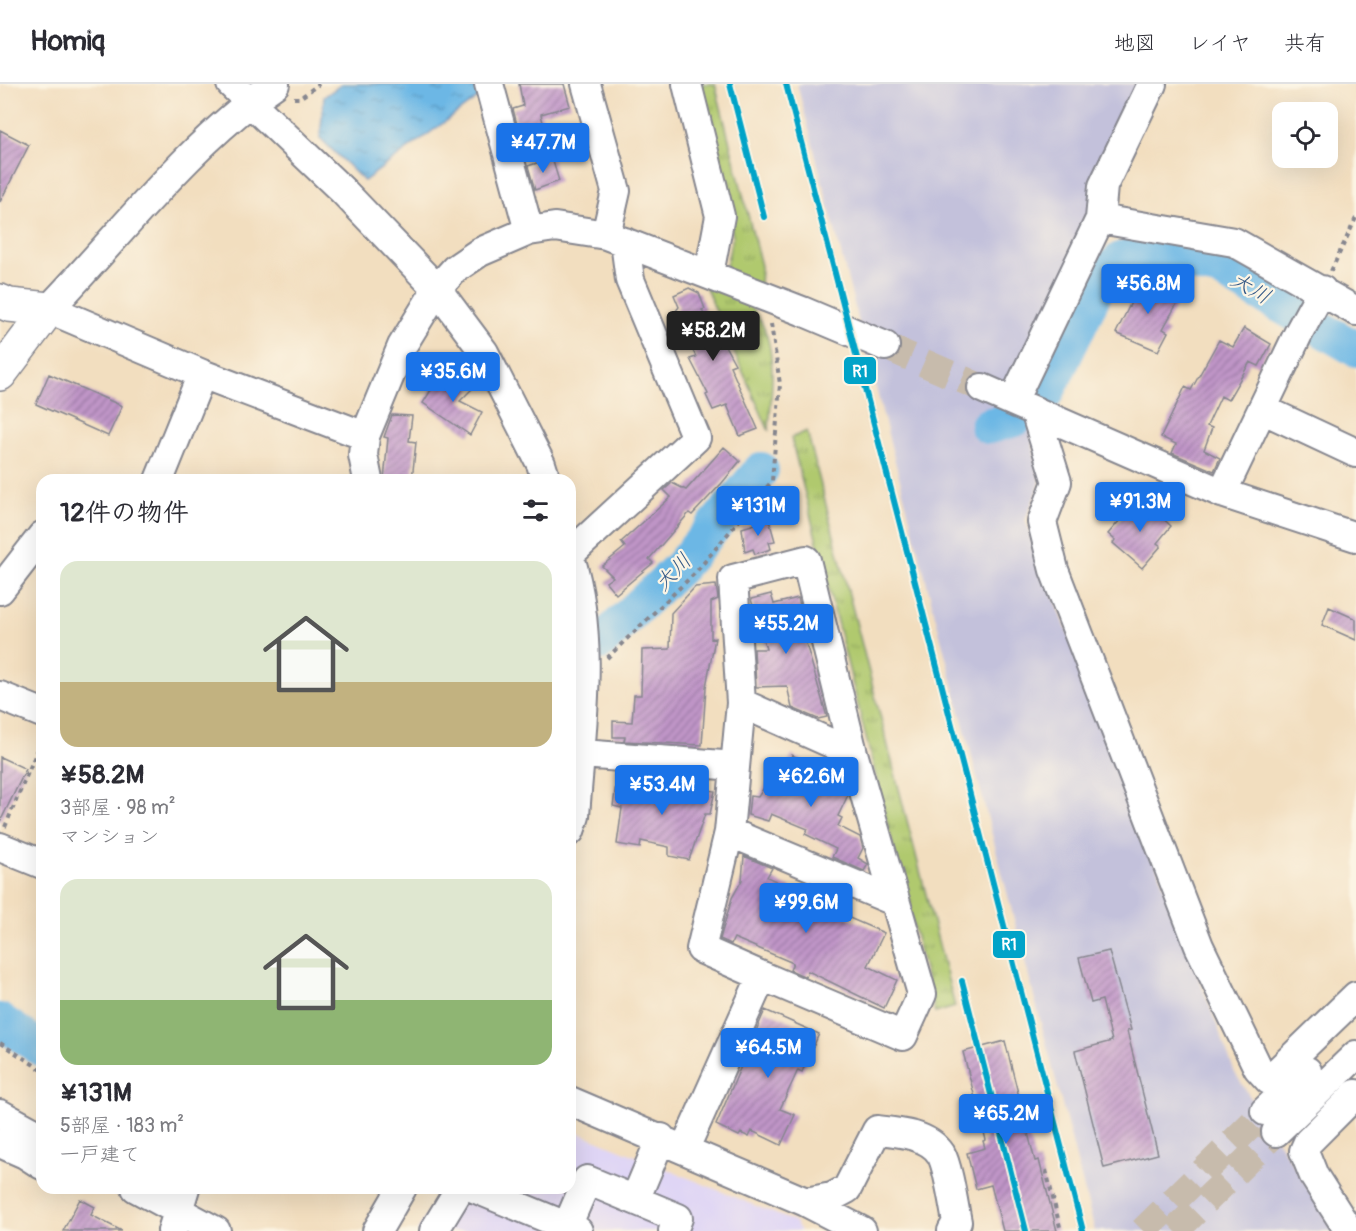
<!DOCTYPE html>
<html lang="ja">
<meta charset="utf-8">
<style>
:root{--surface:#fff;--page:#f2f2f3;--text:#2b2b33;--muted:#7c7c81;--line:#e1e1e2;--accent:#1a73e8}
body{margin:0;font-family:Pangolin,"Klee One",sans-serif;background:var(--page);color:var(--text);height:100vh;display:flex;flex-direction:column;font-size:22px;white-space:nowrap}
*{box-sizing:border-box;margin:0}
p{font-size:20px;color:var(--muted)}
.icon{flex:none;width:33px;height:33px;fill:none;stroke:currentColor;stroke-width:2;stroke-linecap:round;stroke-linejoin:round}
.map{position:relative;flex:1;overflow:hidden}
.details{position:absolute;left:36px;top:390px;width:540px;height:720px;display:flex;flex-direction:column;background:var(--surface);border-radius:18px;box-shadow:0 6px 24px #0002}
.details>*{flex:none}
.tools{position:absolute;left:1272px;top:18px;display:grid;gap:12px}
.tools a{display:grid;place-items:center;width:66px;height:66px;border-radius:12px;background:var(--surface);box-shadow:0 6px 24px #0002;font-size:30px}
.price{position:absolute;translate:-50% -51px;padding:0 14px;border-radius:6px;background:var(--accent);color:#fff;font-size:20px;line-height:39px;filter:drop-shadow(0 2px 3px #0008)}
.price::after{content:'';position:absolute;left:50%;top:36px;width:18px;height:14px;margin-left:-9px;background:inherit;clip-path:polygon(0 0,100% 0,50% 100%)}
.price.current{background:#222;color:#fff}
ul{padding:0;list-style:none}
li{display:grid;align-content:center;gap:12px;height:318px;padding:0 24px}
li span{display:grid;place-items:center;height:186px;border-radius:18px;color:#555}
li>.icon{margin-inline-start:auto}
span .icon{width:108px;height:108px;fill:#fffc;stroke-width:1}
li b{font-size:26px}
h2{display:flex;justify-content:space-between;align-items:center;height:72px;padding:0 24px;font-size:26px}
header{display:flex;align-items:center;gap:36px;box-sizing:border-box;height:84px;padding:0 30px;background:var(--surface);border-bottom:2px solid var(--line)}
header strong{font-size:28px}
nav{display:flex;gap:33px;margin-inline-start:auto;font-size:21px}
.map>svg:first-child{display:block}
.built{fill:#dfd5f5}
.railway{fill:#c3c1db}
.park{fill:url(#park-tufts);stroke:#667c66;stroke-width:1.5}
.water{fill:url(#water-ripples);stroke:#4473a2;stroke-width:1.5}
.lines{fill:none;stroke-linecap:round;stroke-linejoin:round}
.river{stroke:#6cb7e5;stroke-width:36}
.building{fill:url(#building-hatch)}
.minor-tunnel{stroke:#c7bbac;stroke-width:28;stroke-dasharray:28 14;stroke-linecap:butt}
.minor-casing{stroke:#86868e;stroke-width:32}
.major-casing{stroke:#86868e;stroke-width:36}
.path{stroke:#86868e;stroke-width:4;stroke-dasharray:4.5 4.5;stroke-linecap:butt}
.minor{stroke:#fff;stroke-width:28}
.major{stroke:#fff;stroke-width:33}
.rail-1-casing{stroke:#fcf5e5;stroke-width:10}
.rail-1{stroke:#01a3c8;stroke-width:6}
.labels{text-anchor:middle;stroke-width:4.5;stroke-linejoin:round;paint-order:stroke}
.water-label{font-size:21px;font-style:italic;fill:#335886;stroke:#fcf5e5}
.line-badge{stroke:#fcf5e5;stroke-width:2}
.badge-label{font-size:16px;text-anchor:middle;font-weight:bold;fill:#fff}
</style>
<header>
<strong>Homiq</strong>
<nav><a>地図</a><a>レイヤ</a><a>共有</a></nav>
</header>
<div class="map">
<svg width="1356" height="1147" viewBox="0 0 1356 1147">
<defs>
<pattern id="park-tufts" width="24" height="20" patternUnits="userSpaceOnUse" patternTransform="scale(1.5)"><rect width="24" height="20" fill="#b0c96e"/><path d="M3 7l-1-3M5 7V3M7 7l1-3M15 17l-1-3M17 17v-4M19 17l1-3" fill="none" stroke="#8ea45e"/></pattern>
<pattern id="water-ripples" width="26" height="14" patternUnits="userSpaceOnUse" patternTransform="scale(1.5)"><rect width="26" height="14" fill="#6cb7e5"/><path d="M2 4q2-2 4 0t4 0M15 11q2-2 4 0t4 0" fill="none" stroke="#5895bd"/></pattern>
<pattern id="building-hatch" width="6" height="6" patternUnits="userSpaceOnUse" patternTransform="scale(1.5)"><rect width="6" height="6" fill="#c095c7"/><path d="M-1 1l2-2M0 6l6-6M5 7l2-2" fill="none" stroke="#9b7aa5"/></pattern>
</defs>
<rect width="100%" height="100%" fill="#fcf5e5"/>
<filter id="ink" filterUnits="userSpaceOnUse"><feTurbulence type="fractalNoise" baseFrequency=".0167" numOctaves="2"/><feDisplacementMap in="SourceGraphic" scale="12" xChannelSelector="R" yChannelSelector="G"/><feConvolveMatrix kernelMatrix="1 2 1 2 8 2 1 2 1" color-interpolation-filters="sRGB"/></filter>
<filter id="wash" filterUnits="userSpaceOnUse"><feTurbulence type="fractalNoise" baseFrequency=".008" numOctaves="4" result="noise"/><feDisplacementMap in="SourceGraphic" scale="24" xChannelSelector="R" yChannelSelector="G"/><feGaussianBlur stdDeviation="1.35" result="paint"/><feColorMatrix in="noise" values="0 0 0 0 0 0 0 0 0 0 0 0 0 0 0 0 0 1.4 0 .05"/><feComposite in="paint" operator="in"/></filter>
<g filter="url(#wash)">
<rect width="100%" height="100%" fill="#f2debf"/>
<path class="built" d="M 570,1045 L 795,1138 L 801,1147 L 417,1147 L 442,1104 L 570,1104 Z"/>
<path class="railway" d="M 797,0 L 1142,0 L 1094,138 L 1003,322 L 1029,337 L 1040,400 L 1025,436 L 1235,989 L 1335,1147 L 1095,1147 Z"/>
<path class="park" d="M 696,0 L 715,0 L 761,182 L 760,202 L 725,186 L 733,152 Z
M 705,202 C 716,206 735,209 744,217 C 782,249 771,303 769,347 Z
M 807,347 L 955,923 L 935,929 L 791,354 Z"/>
<path class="water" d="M 342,0 L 477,0 L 480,12 L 364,97 L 320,54 L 324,13 Z"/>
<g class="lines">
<path class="river" d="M 1136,168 L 1218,185 L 1356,265
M 1047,308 L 1104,189 L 1122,175
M 988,342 L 1015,335
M 601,558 L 681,482 L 761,386
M 0,937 L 42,965"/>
</g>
<g id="blocks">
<path class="building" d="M 519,0 L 564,0 L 570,22 L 541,30 L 544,43 L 519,48 L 513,25 L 523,22 Z
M 0,46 L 29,61 L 0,118 Z
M 552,74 L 559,97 L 535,106 L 528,82 Z
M 1143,194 L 1180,214 L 1163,245 L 1168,248 L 1158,267 L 1116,249 Z
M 689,204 L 699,209 L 705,225 L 702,226 L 718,262 L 724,260 L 735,280 L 730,282 L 758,345 L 740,352 L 727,321 L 713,326 L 706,311 L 708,310 L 690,275 L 696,273 L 675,228 L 679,223 L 674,211 Z
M 1244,244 L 1271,260 L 1259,282 L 1250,278 L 1228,316 L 1221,312 L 1207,342 L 1212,344 L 1204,366 L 1220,374 L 1214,387 L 1172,369 L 1176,360 L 1161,353 L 1185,303 L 1191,306 L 1219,256 L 1233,263 Z
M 442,288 L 472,305 L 460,317 L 482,328 L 470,351 L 423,319 Z
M 49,290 L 122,322 L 108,352 L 36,320 Z
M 392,331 L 412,332 L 409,357 L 416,358 L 412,396 L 384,396 L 388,354 L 384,353 Z
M 724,363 L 740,377 L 722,399 L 692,431 L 689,429 L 663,459 L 649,475 L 653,479 L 616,510 L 606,498 L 613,493 L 602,482 L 625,463 L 621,458 L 671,413 L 664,406 L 672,399 L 686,406 Z
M 1140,413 L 1171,442 L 1157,459 L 1161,462 L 1142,484 L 1113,459 L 1115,456 L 1108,450 Z
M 769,436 L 775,457 L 769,458 L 771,465 L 755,470 L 753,465 L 745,468 L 742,444 Z
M 716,501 L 718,515 L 711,518 L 711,555 L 715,554 L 706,603 L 702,661 L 624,657 L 625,653 L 613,653 L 613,637 L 632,638 L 634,611 L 641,611 L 642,566 L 670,565 L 671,529 L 695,503 Z
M 771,510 L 774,520 L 798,514 L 805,541 L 801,542 L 827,633 L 818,635 L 792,624 L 787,602 L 756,603 L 754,565 L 766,565 L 751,515 Z
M 1329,523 L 1356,535 L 1356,556 L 1322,541 Z
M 792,671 L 843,696 L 839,703 L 848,711 L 838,732 L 842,734 L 838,742 L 860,753 L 863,764 L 858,774 L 868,780 L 864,787 L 832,773 L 836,765 L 805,750 L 808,745 L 771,730 L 768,737 L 748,731 L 750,712 L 758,713 L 767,699 L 775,703 Z
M 0,673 L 26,685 L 0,738 Z
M 650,697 L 715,707 L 710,730 L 705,730 L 689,776 L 669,772 L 669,763 L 641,757 L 640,764 L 617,760 L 622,724 L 613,722 L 616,701 L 649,703 Z
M 744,772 L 772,784 L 767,793 L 812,814 L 813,812 L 829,819 L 826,824 L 884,849 L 868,882 L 897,896 L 884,924 L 808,887 L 806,893 L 790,886 L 793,879 L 734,854 L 731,860 L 720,855 L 732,814 L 742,796 Z
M 1109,867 L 1131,946 L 1127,947 L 1158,1070 L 1104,1084 L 1075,967 L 1112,957 L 1102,916 L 1091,919 L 1079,874 Z
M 765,926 L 819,950 L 802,988 L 798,986 L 780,1025 L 795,1031 L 781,1061 L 752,1047 L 749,1053 L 741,1049 L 739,1052 L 716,1041 Z
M 1005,957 L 1035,1077 L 1039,1076 L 1057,1147 L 1003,1147 L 991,1101 L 976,1105 L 967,1069 L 985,1064 L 983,1057 L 986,1056 L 963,968 Z
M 80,1115 L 95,1123 L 91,1131 L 122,1147 L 63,1147 Z"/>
</g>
</g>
<g filter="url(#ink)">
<use href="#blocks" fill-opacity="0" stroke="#86868e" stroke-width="1.5"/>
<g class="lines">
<path class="minor-tunnel" d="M 885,262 L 982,304
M 1143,1147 L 1265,1027
M 1175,1147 L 1276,1048"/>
<g class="minor-casing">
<path id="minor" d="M 231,0 L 344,108 L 437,205 L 484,268 L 541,380 L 546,396
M 275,0 C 190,59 121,150 49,225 L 202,290 L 365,352
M 489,0 L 529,147
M 586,0 L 616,107 L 606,151
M 687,0 L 720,132 L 709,190
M 1100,135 L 1234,158 L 1356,227
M 982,304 L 1222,409 L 1356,453
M 1013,317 L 1100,135 L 1103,102 L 1152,0
M 1262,325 L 1356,369
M 1035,327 L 1057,398 L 1042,438 L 1054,486 L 1199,862 L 1258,984 L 1269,996 L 1356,912
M 159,396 L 202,290
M 368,396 L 363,371 L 365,352 L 402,262 L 437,205 L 455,185 L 480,168 L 529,147 L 555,143 L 606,151 L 802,227 L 885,262
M 1222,409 L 1298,250 L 1322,206
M 570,470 L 696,354 L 630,196 L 625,158
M 570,473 C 596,557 581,646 575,732 L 570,747
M 0,506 L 42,452
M 0,612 L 42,629
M 741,619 L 853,669
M 570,669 L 735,682
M 729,748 L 894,817
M 0,763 L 42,780
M 570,1017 L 806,1118 L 862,1147
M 1265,1027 L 1307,987
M 0,1030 L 42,1053
M 1276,1048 L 1356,971
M 0,1059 L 25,1070 L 42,1081
M 685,1064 L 762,892 L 701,865 L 729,748 L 741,619 L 733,495 L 806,476 L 853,669 L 922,910 L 903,952 L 762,892
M 136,1104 L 216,1147
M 474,1104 L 578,1147
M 635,1116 L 661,1054
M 806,1118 L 832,1113 L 847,1105 L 877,1046 C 897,1048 928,1050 941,1070 C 948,1082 954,1123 957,1138 L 952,1147
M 172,1147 L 185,1104
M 377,1147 L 402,1104
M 434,1147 L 460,1104
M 565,1147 L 587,1096 L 678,1134 L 673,1147
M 1349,1147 L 1314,1092 L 1304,1067 L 1308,1058 L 1356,1010"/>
</g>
<g class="major-casing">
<path id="major" d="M 0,217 L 9,221 L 49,225
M 0,290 L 49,225"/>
</g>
<path class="path" d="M 294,14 L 300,14 L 319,0
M 1331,187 L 1356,134
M 607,574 L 696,488 L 772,397 L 780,300 L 771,240
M 5,743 L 42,655
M 0,959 L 42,986
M 1046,1086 L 1061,1147"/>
<use href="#minor" class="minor"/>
<use href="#major" class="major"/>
<g class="rail-1-casing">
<path id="rail-1" d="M 730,0 L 764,133
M 786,0 L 1083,1147
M 962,897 L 1026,1147"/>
</g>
<use href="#rail-1" class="rail-1"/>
</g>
</g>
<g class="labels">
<g class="water-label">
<text transform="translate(1251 204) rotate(30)" y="7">大川</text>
<text transform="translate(673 488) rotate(-46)" y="7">大川</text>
</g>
</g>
<g class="line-badge">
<rect x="843" y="272" width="34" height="29" rx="6" fill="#01a3c8"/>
<rect x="992" y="846" width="34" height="29" rx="6" fill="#01a3c8"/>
</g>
<g class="badge-label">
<text x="860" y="293">R1</text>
<text x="1009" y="866">R1</text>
</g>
</svg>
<div class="tools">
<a><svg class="icon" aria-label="locate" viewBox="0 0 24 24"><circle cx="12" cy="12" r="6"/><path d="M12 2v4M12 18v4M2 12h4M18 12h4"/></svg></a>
</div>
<b class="price" style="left:543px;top:90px">¥47.7M</b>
<b class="price" style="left:1148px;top:231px">¥56.8M</b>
<b class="price current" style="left:713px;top:278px">¥58.2M</b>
<b class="price" style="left:453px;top:319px">¥35.6M</b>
<b class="price" style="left:1140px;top:449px">¥91.3M</b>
<b class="price" style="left:758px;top:453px">¥131M</b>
<b class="price" style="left:786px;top:571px">¥55.2M</b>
<b class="price" style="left:811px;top:724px">¥62.6M</b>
<b class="price" style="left:662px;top:732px">¥53.4M</b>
<b class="price" style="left:806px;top:850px">¥99.6M</b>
<b class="price" style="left:768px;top:995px">¥64.5M</b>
<b class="price" style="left:1006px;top:1061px">¥65.2M</b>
<section class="details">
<h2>12件の物件<svg class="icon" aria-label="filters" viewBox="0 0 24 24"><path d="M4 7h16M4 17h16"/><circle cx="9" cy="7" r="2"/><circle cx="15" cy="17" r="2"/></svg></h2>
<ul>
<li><span style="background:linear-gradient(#dfe7d0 65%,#c2b280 0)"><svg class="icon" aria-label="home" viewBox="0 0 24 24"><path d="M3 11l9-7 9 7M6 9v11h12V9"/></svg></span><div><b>¥58.2M</b><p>3部屋 · 98 m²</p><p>マンション</p></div></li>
<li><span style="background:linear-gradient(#dfe7d0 65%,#8fb573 0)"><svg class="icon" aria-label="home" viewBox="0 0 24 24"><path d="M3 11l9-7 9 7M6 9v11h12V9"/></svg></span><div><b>¥131M</b><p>5部屋 · 183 m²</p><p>一戸建て</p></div></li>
</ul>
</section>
</div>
